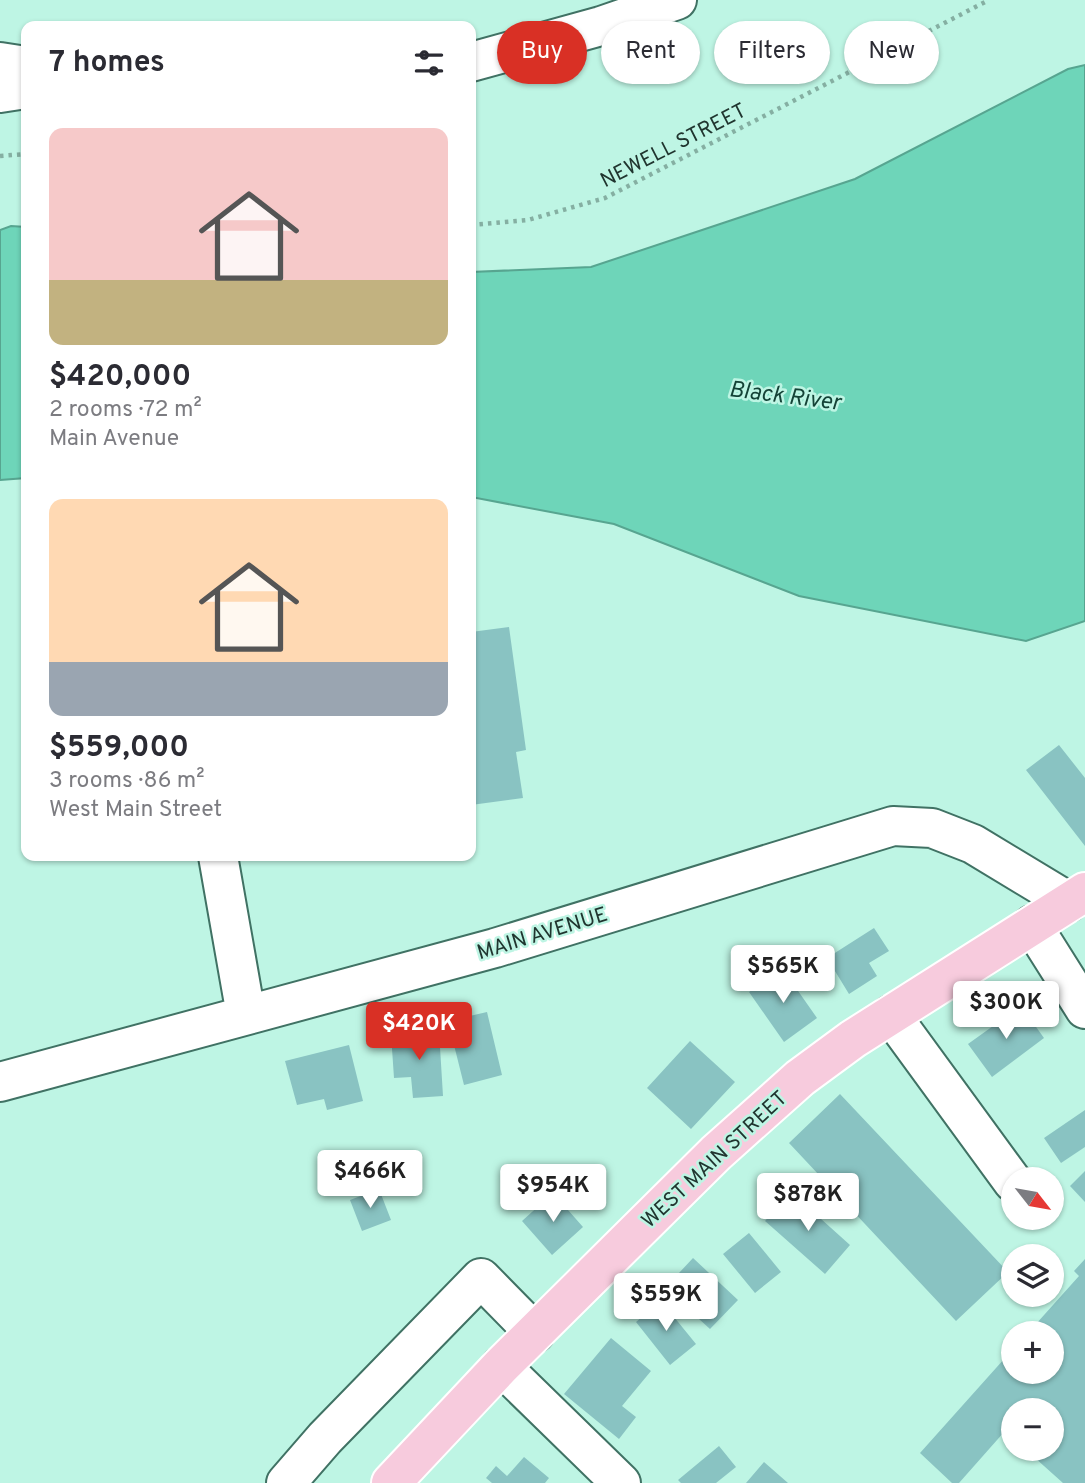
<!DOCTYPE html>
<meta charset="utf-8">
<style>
:root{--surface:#fff;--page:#f2f2f3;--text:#2b2b33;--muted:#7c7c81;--accent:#d93025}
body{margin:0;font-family:Overpass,sans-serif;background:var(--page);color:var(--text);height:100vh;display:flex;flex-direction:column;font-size:26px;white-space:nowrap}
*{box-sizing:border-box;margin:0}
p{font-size:23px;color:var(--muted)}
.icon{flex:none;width:38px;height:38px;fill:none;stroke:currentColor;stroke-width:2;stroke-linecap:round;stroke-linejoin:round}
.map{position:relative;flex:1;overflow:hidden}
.drawer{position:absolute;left:21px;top:21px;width:455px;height:840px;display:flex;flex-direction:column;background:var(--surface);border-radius:14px;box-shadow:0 2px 5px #0004}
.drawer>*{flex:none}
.guide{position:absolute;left:497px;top:21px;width:483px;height:63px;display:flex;gap:14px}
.needle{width:46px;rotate:121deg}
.buttons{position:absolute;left:1001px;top:1167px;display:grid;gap:14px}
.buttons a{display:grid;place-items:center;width:63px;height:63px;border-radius:50%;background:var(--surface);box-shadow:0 2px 5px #0004;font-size:35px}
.price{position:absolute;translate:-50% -60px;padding:0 16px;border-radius:7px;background:#fff;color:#222;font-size:23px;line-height:46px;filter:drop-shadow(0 2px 4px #0008)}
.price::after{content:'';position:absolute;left:50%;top:42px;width:21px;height:16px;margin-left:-10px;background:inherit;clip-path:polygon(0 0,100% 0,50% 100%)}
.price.on{background:var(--accent);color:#fff}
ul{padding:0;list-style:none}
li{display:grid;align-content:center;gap:14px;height:371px;padding:0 28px}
li span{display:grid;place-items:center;height:217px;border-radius:14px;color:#555}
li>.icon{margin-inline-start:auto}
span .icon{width:126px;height:126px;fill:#fffc;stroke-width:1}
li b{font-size:30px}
h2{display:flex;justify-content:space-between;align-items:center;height:84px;padding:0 28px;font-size:30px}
.chip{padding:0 24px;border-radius:32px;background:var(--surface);box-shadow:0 2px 5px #0004;font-size:24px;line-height:63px}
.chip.on{background:var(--accent);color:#fff}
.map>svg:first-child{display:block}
.water{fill:#6ed5b9;stroke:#57a590;stroke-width:2}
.building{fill:#89c3c2}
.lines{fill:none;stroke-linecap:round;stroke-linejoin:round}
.minor-casing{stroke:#407264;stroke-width:42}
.major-casing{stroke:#fff;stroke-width:42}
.path{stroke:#85afa2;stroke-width:4.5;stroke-dasharray:3.5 5;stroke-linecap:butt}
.minor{stroke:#fff;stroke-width:38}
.major{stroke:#f7cbdd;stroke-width:38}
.labels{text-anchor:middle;stroke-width:5;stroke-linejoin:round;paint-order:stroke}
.street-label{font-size:21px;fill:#20352f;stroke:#bef5e4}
.water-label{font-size:23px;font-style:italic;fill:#144337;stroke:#bef5e4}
</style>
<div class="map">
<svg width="1085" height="1483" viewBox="0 0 1085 1483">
<rect width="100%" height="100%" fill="#bef5e4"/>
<path class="water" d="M 1085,65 L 1085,621 L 1026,641 L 799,596 L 614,524 L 471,497 L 471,272 L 591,267 L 855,179 L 1068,69 Z
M 11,226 L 26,227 L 26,478 L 0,480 L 0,230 Z"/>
<path class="building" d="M 509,627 L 526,750 L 516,752 L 523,798 L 471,805 L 471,632 Z
M 1059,745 L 1085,778 L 1085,846 L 1026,770 Z
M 874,928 L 889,951 L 869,963 L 877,976 L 849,994 L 827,958 Z
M 782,968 L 817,1018 L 784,1042 L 749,992 Z
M 1021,1006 L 1044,1038 L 992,1077 L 968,1044 Z
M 487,1012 L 502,1075 L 464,1085 L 448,1021 Z
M 439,1031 L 443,1096 L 413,1098 L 411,1077 L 394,1078 L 391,1034 Z
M 690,1041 L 735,1082 L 691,1129 L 647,1088 Z
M 349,1045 L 363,1101 L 327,1110 L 324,1099 L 297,1105 L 285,1061 Z
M 840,1094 L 1008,1272 L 956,1321 L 789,1143 Z
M 1085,1110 L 1085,1147 L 1061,1163 L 1044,1138 Z
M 1085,1171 L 1085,1202 L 1070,1186 Z
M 379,1189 L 391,1220 L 362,1231 L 350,1200 Z
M 791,1192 L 850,1245 L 825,1274 L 765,1221 Z
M 553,1193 L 583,1227 L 552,1255 L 522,1221 Z
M 749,1233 L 781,1272 L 755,1293 L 723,1254 Z
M 693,1258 L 738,1300 L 710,1329 L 665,1288 Z
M 1085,1259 L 1085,1483 L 1063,1483 L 1025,1449 L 1052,1449 L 1052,1410 L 1013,1410 L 1013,1439 L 1005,1431 L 959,1483 L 952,1483 L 920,1453 L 1013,1349 L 1013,1372 L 1052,1372 L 1052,1334 L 1027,1334 L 1079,1276 L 1074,1271 Z
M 661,1301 L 696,1344 L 670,1365 L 636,1322 Z
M 611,1338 L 651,1371 L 622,1406 L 636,1417 L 619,1439 L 564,1394 Z
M 719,1446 L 736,1467 L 716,1483 L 681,1483 L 678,1480 Z
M 524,1457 L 549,1478 L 545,1483 L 492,1483 L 486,1478 L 496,1466 L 507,1476 Z
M 764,1462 L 788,1483 L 746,1483 Z"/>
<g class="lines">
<g class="minor-casing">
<path id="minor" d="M 0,62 L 26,66
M 471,62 L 601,26 L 677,0
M 0,93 L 26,89
M 218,856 L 246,1015
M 1032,925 L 1085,1009
M 891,1015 L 1013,1182
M 0,1082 L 495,948 L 893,826 L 932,828 L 973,844 L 1069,902
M 501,1366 L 621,1483
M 286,1483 L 325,1438 L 481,1278 L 535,1333"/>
</g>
<g class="major-casing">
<path id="major" d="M 391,1483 L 501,1366 L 716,1153 L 800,1078 L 853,1039 L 1085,892"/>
</g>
<path class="path" d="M 0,156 L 26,154
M 471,225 L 528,220 L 605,198 L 989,0"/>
<use href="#minor" class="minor"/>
<use href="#major" class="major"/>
</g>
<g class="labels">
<g class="street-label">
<text transform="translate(673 145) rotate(-27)" y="7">NEWELL STREET</text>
<text transform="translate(542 933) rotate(-17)" y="7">MAIN AVENUE</text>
<text transform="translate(714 1159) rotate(-43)" y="7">WEST MAIN STREET</text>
</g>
<g class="water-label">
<text transform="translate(785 395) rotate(7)" y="8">Black River</text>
</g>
</g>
</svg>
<div class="buttons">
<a><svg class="needle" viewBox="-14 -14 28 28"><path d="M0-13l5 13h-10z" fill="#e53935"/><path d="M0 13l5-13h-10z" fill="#7c7c81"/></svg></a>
<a><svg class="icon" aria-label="layers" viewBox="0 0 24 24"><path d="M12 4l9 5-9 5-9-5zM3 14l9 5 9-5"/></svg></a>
<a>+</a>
<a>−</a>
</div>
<b class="price" style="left:783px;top:1005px">$565K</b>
<b class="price" style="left:1006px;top:1041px">$300K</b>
<b class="price on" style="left:419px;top:1062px">$420K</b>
<b class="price" style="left:370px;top:1210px">$466K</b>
<b class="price" style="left:553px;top:1224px">$954K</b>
<b class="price" style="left:808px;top:1233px">$878K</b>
<b class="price" style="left:666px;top:1333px">$559K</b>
<div class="guide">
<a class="chip on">Buy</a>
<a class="chip">Rent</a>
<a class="chip">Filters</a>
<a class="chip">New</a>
</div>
<section class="drawer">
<h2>7 homes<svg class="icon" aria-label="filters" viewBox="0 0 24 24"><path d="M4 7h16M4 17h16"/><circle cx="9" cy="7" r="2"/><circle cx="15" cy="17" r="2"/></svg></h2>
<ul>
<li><span style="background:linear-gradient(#f6c9c9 70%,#c2b280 0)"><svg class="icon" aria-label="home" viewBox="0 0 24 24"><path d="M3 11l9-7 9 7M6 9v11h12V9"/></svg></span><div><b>$420,000</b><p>2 rooms · 72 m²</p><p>Main Avenue</p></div></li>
<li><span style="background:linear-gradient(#ffd9b3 75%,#9aa5b1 0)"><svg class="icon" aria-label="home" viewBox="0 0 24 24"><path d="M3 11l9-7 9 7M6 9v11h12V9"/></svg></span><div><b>$559,000</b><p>3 rooms · 86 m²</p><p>West Main Street</p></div></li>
</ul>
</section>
</div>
